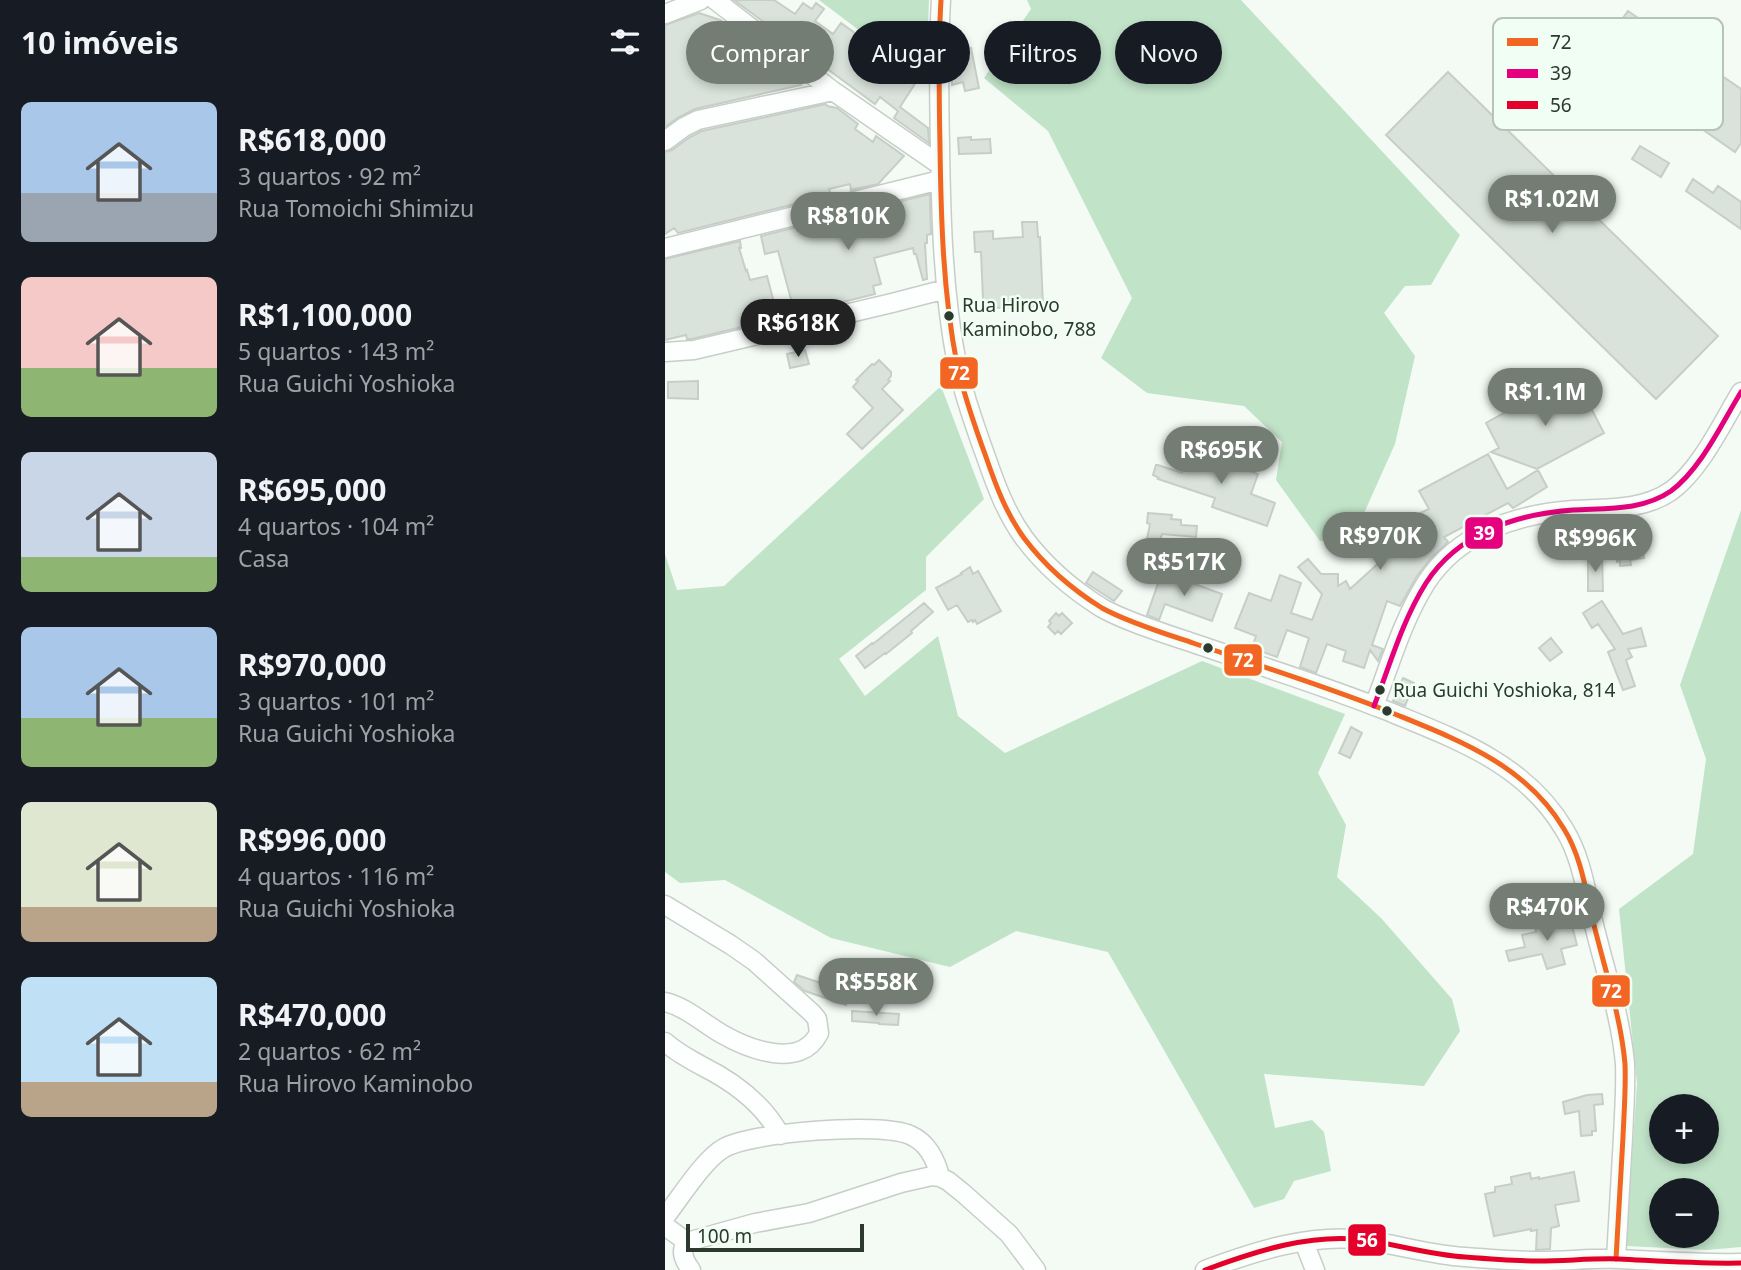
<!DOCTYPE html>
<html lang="pt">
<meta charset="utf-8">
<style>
:root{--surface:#171b24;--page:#242831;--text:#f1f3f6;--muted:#9ea1a6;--accent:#737d74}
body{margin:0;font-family:"Noto Sans",sans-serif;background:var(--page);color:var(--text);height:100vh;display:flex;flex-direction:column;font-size:26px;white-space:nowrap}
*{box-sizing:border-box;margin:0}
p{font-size:23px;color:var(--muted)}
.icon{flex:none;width:38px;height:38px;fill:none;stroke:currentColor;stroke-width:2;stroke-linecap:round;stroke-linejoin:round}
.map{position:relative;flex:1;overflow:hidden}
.panel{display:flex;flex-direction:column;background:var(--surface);width:665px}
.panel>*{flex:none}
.top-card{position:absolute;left:21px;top:21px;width:665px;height:63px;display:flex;gap:14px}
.tools{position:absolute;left:984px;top:1094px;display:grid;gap:14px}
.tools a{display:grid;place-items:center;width:70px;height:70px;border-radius:50%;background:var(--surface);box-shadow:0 4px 10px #0003;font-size:35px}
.scale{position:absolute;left:21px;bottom:18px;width:178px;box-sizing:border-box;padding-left:7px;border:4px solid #2d392f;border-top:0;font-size:19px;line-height:24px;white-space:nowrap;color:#2d392f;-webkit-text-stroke:5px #f1fef3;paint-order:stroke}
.price{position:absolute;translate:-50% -60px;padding:0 16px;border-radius:24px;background:var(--accent);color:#fff;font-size:23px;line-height:46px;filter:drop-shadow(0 2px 4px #0008)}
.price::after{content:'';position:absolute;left:50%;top:42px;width:21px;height:16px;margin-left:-10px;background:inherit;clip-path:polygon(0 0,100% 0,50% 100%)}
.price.active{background:#222;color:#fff}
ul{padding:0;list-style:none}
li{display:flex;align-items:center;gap:21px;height:175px;padding:0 21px}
li span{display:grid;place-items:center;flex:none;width:196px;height:140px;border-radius:10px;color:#555}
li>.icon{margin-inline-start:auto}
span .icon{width:84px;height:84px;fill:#fffc;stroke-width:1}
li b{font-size:30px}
h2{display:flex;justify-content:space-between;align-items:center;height:84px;padding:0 21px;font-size:30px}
.pill{padding:0 24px;border-radius:32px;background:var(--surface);box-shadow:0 4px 10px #0003;font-size:24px;line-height:63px}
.pill.active{background:var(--accent);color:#fff}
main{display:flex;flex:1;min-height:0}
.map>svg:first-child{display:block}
.forest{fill:#c1e3c8;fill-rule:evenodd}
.building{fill:#d9e3db;stroke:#c6cec7;stroke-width:2}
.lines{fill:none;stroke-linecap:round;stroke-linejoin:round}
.minor-casing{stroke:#c6cec7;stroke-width:21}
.minor{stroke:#fdfefe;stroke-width:18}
.bus-1-casing{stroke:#f1fef3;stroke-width:10}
.bus-2-casing{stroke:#f1fef3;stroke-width:10}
.bus-3-casing{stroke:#f1fef3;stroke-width:10}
.bus-1{stroke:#f26522;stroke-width:5}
.bus-2{stroke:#e5007d;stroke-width:5}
.bus-3{stroke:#e4002b;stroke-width:5}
.bus-dot{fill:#2d392f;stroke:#f1fef3;stroke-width:2.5}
.labels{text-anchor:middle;stroke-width:5;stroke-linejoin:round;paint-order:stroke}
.bus-label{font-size:19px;fill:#2d392f;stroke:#f1fef3;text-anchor:start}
.key{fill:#f1fef3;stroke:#b6c3b8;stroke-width:2}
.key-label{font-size:19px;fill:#2d392f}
.line-badge{stroke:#f1fef3;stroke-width:2.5}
.badge-label{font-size:19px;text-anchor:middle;font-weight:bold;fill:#fff}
</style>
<main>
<section class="panel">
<h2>10 imóveis<svg class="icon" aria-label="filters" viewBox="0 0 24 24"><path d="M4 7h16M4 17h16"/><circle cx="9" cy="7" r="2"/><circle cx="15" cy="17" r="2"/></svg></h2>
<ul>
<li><span style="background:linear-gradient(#a9c7e8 65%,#9aa5b1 0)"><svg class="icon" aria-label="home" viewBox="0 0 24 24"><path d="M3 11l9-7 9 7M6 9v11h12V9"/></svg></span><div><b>R$618,000</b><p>3 quartos · 92 m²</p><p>Rua Tomoichi Shimizu</p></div></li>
<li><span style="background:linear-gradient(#f6c9c9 65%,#8fb573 0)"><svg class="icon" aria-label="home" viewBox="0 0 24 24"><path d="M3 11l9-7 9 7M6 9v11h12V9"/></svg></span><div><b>R$1,100,000</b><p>5 quartos · 143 m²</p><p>Rua Guichi Yoshioka</p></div></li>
<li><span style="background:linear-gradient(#c9d6e8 75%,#8fb573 0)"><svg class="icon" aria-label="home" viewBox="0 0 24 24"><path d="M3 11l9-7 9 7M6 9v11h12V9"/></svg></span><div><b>R$695,000</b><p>4 quartos · 104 m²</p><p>Casa</p></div></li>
<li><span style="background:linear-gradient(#a9c7e8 65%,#8fb573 0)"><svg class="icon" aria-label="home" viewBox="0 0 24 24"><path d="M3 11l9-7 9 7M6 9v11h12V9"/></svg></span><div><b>R$970,000</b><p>3 quartos · 101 m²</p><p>Rua Guichi Yoshioka</p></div></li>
<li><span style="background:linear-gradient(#dfe7d0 75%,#b9a48a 0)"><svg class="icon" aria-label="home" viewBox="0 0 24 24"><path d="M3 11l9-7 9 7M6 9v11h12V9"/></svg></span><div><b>R$996,000</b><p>4 quartos · 116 m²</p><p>Rua Guichi Yoshioka</p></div></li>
<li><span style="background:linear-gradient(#bfe0f5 75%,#b9a48a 0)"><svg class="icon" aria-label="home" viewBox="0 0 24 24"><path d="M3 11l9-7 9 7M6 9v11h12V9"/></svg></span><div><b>R$470,000</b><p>2 quartos · 62 m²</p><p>Rua Hirovo Kaminobo</p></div></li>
</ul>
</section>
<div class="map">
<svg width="1076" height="1270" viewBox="0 0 1076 1270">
<rect width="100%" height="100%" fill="#f4fbf5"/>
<path class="forest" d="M 154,0 L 264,0 L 261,81 Z
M 362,0 L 576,0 L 795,235 L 766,285 L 740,286 L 719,313 L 750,356 L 730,444 L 687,540 L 655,541 L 611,480 L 617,442 L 579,406 L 482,393 L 436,358 L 467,298 L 383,131 L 319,78 L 366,9 Z
M 276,386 L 319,499 L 261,557 L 261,590 L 174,659 L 200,696 L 273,636 L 293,716 L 340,753 L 537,661 L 680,714 L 653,773 L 681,825 L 672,877 L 716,918 L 787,999 L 795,1031 L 759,1086 L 599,1074 L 610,1128 L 647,1120 L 659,1132 L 666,1171 L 629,1181 L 619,1199 L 589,1208 L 443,952 L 351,931 L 285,967 L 166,938 L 60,880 L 15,883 L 0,872 L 0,554 L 12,590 L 59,586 Z
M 1076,510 L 1076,1247 L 1042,1250 L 961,1246 L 972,1083 L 954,909 L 1028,854 L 1041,759 L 1015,685 ZM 1041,1106 L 1041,1152 L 996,1152 L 996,1106 ZM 1041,1190 L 1041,1236 L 996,1236 L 996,1190 Z"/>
<path class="building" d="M 69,0 L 109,0 L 130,14 L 138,3 L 147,9 L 151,3 L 159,9 L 150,21 L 168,34 L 176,23 L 253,79 L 235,107 L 263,128 L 264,143 L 229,118 L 233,111 L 215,97 L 210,104 Z
M 963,11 L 1076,89 L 1076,143 L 1070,152 L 941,62 L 931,77 L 921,70 Z
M 34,13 L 55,20 L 126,73 L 124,74 L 136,85 L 30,109 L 14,117 L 0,127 L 0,25 Z
M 306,48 L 314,88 L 300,91 L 298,82 L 287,85 L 286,53 Z
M 783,72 L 1053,336 L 991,399 L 721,135 Z
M 161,104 L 162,106 L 172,108 L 193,124 L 190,129 L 208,142 L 211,136 L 239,156 L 213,184 L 186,190 L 185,184 L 164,189 L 166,195 L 13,233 L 9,228 L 0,234 L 0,152 L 7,150 L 25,137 L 37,131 Z
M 306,137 L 306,140 L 325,139 L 326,153 L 294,154 L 293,138 Z
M 975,146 L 1004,163 L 996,177 L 967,159 Z
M 1028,179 L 1048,193 L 1053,186 L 1076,202 L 1076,229 L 1021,191 Z
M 265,194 L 266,234 L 262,235 L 262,243 L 260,243 L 262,279 L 258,280 L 251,254 L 249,254 L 248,248 L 209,258 L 216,284 L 208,286 L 210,294 L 130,314 L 113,251 L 100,254 L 96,236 Z
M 357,222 L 372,222 L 373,237 L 375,237 L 378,306 L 328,308 L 318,299 L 316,252 L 310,252 L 309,232 L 328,231 L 328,239 L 358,237 Z
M 75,241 L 76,248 L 74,248 L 81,271 L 82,270 L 85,280 L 102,276 L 113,318 L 27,339 L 22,339 L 21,335 L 0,340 L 0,259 Z
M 140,350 L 144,364 L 125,368 L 122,354 Z
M 214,360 L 226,372 L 226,376 L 223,380 L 225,381 L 217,389 L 238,410 L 197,449 L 182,434 L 208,408 L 188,387 L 193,381 L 191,380 L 207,364 L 209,365 Z
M 33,381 L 33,399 L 3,398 L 3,382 Z
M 914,385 L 939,433 L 872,469 L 826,452 L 834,448 L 821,423 L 857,403 L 853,395 L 864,389 L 873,407 Z
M 522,452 L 549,459 L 593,474 L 586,494 L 610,503 L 602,526 L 547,507 L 550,498 L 493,479 L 494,478 L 488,475 L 491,465 L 493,465 L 517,473 Z
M 823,454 L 842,489 L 873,470 L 882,487 L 848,508 L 843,503 L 779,537 L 783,542 L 766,558 L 752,576 L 735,606 L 722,601 L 707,645 L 718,649 L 713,661 L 705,650 L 699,668 L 678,661 L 681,651 L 662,644 L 651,673 L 635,667 L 644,638 L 622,630 L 612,657 L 587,648 L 591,636 L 570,628 L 584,593 L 606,601 L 615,575 L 636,583 L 626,613 L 647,620 L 657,594 L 633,567 L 643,559 L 656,574 L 673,574 L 673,586 L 681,581 L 685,589 L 717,560 L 724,547 L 738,542 L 759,525 L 755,513 L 764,509 L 754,491 Z
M 483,513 L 507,515 L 506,519 L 516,520 L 516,525 L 532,526 L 531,537 L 497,534 L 491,552 L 480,549 L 485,524 L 482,523 Z
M 977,544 L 979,558 L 965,560 L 966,565 L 955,566 L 955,561 L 952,562 L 951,547 Z
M 923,556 L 937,556 L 938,591 L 923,591 Z
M 305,567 L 308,574 L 313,571 L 336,611 L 312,624 L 310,620 L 308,622 L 307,620 L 303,622 L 292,605 L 283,610 L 271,588 L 297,574 L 296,573 Z
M 428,572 L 457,591 L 449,601 L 421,583 Z
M 497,572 L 557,594 L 547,621 L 500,604 L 494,620 L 482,615 Z
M 937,601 L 958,634 L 976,628 L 981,646 L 963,649 L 967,657 L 961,660 L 970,686 L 958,690 L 943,652 L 950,649 L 933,624 L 927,628 L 918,613 Z
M 259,603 L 268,612 L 246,631 L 247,633 L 221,654 L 220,653 L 200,668 L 191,656 L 207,643 L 208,644 Z
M 391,613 L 394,616 L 397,613 L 407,623 L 396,634 L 393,631 L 390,634 L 383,627 L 386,623 L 384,621 Z
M 886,638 L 897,652 L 885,661 L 874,648 Z
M 738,678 L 749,683 L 740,706 L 728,701 Z
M 686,727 L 697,733 L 685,758 L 674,753 Z
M 905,918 L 912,945 L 896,949 L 900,964 L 882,969 L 877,954 L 844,961 L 841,951 L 860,947 L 857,935 L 871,932 L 870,927 Z
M 132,975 L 185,993 L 181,1005 L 140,991 L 129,982 Z
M 187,1011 L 234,1014 L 233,1025 L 214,1024 L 214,1023 L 187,1021 Z
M 937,1094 L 938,1104 L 929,1105 L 931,1131 L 927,1131 L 927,1135 L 916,1136 L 914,1111 L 900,1114 L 898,1102 L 922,1095 Z
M 909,1172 L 914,1201 L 890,1205 L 894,1226 L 886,1228 L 885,1249 L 871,1250 L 872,1230 L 866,1231 L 866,1229 L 829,1236 L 820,1194 L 830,1192 L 830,1187 L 847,1184 L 846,1177 L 865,1173 L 866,1179 L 874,1177 L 874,1179 Z"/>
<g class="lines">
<g class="minor-casing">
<path id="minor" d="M 50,0 L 168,91 L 275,165
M 276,0 C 273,49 274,97 275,146 C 276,219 278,293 292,364 C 299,396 310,427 321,457 C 331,486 341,513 359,538 C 380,566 408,590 437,608 C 462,622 501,634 528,643 C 592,665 657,685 720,710 C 788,738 859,762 899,829 C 916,856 921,891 928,921 C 939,967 956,1017 960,1064 C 961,1088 959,1113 958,1137 C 956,1178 953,1218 951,1259
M 0,14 L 36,0
M 0,141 L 19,127 L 33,120 L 168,91
M 0,248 L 275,180
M 0,352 L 29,350 L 227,303 L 281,289
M 709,706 C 725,665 737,621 761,583 C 793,533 852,514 908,510 C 941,508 977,511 1006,491 C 1036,469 1057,423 1076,392
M 0,905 L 66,945 L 89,961 L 147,1013 L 152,1019 L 154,1033 C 136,1070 83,1049 57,1034 C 38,1023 21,1007 0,1002
M 0,1042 C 12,1053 23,1058 37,1066 C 69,1082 98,1103 115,1135
M 0,1217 C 15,1198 39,1159 59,1148 C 87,1132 216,1122 245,1135 C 262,1142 271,1160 275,1177
M 0,1226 L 22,1242
M 639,1242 L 650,1270
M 26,1270 C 20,1262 14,1251 22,1242 L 90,1223 L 144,1213 L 236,1183 L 267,1176 L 275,1177 L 283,1181 L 298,1193 L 344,1234 L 371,1270
M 540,1270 C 591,1251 646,1233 700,1240 C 734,1245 767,1255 800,1257 C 825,1259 850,1261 874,1261 C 901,1261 928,1258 954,1259 C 995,1261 1035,1264 1076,1263"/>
</g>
<use href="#minor" class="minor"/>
<g class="bus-1-casing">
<path id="bus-1" d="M 276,0 C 273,49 274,97 275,146 C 276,219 278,293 292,364 C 299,396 310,427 321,457 C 331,486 341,513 359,538 C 380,566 408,590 437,608 C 462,622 501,634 528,643 C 592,665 657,685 720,710 C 788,738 859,762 899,829 C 916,856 921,891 928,921 C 939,967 956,1017 960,1064 C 961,1088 959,1113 958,1137 C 956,1178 953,1218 951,1259"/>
</g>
<g class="bus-2-casing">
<path id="bus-2" d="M 709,706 C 725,665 737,621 761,583 C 793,533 852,514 908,510 C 941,508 977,511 1006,491 C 1036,469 1057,423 1076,392"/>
</g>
<g class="bus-3-casing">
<path id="bus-3" d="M 540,1270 C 591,1251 646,1233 700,1240 C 734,1245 767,1255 800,1257 C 825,1259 850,1261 874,1261 C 901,1261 928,1258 954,1259 C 995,1261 1035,1264 1076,1263"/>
</g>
<use href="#bus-1" class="bus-1"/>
<use href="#bus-2" class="bus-2"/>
<use href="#bus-3" class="bus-3"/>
</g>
<g class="bus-dot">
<circle cx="284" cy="316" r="6"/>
<circle cx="543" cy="648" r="6"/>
<circle cx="715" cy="690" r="6"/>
<circle cx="722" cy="711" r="6"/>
</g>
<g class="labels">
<g class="bus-label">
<text x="297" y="312">Rua Hirovo<tspan x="297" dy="24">Kaminobo, 788</tspan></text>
<text x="728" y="697">Rua Guichi Yoshioka, 814</text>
</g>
</g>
<rect x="828" y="18" width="230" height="112" rx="10" class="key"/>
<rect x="842" y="38" width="31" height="8" fill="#f26522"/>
<rect x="842" y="69" width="31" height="9" fill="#e5007d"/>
<rect x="842" y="101" width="31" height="8" fill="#e4002b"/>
<g class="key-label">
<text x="885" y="49">72</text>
<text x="885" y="80">39</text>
<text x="885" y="112">56</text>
</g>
<g class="line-badge">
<rect x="274" y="356" width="40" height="34" rx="7" fill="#f26522"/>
<rect x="799" y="516" width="40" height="34" rx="7" fill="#e5007d"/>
<rect x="558" y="643" width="40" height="34" rx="7" fill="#f26522"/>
<rect x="926" y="974" width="40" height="34" rx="7" fill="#f26522"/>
<rect x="682" y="1223" width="40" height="34" rx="7" fill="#e4002b"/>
</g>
<g class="badge-label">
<text x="294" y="380">72</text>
<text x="819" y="540">39</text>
<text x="578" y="667">72</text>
<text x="946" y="998">72</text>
<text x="702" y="1247">56</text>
</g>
</svg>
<div class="tools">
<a>+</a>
<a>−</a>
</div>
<div class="scale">100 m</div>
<b class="price" style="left:887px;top:235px">R$1.02M</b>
<b class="price" style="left:183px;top:252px">R$810K</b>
<b class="price active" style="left:133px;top:359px">R$618K</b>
<b class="price" style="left:880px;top:428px">R$1.1M</b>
<b class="price" style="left:556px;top:486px">R$695K</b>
<b class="price" style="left:715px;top:572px">R$970K</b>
<b class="price" style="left:930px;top:574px">R$996K</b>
<b class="price" style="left:519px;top:598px">R$517K</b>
<b class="price" style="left:882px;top:943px">R$470K</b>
<b class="price" style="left:211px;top:1018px">R$558K</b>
<div class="top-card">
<a class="pill active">Comprar</a>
<a class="pill">Alugar</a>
<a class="pill">Filtros</a>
<a class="pill">Novo</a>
</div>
</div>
</main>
